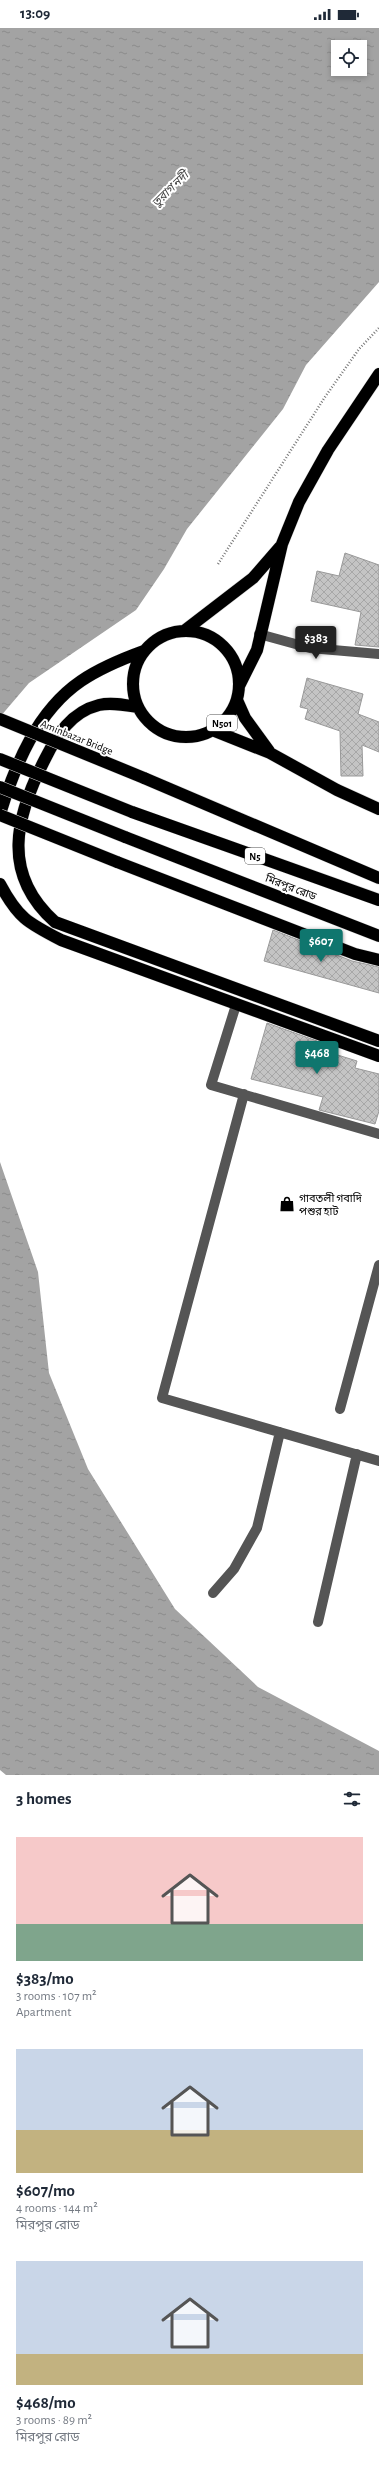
<!DOCTYPE html>
<meta charset="utf-8">
<style>
:root{--surface:#fff;--page:#f2f2f3;--text:#1f2937;--muted:#747a83;--accent:#0f766e}
body{margin:0;font-family:"Alegreya Sans","Noto Sans Bengali",sans-serif;background:var(--page);color:var(--text);height:100vh;display:flex;flex-direction:column;font-size:15px;white-space:nowrap}
*{box-sizing:border-box;margin:0}
p{font-size:13px;color:var(--muted)}
.icon{flex:none;width:22px;height:22px;fill:none;stroke:currentColor;stroke-width:2;stroke-linecap:round;stroke-linejoin:round}
.map{position:relative;height:1747px;overflow:hidden}
.details{display:flex;flex-direction:column;background:var(--surface);flex:1}
.details>*{flex:none}
.fabs{position:absolute;left:331px;top:12px;display:grid;gap:8px}
.fabs a{display:grid;place-items:center;width:36px;height:36px;border-radius:0px;background:var(--surface);box-shadow:0 2px 6px #0003;font-size:20px}
.price{position:absolute;translate:-50% -34px;padding:0 9px;border-radius:4px;background:var(--accent);color:#fff;font-size:13px;line-height:26px;filter:drop-shadow(0 1px 2px #0008)}
.price::after{content:'';position:absolute;left:50%;top:24px;width:12px;height:9px;margin-left:-6px;background:inherit;clip-path:polygon(0 0,100% 0,50% 100%)}
.price.on{background:#222;color:#fff}
ul{padding:0;list-style:none}
li{display:grid;align-content:center;gap:8px;height:212px;padding:0 16px}
li span{display:grid;place-items:center;height:124px;border-radius:0px;color:#555}
li>.icon{margin-inline-start:auto}
span .icon{width:72px;height:72px;fill:#fffc;stroke-width:1}
li b{font-size:17px}
h2{display:flex;justify-content:space-between;align-items:center;height:48px;padding:0 16px;font-size:17px}
.status{display:flex;justify-content:space-between;align-items:center;height:28px;padding:0 20px;background:var(--surface);direction:ltr}
.status svg{height:11px;fill:currentColor}
.map>svg:first-child{display:block}
.water{fill:url(#water-ripples);fill-rule:evenodd}
.building{fill:url(#building-cross-hatch);stroke:#999}
.lines{fill:none;stroke-linecap:round;stroke-linejoin:round}
.highway-casing{stroke:#dbdbdb;stroke-width:13}
.path{stroke:#777;stroke-width:2.5;stroke-dasharray:1 2;stroke-linecap:butt}
.minor{stroke:#555;stroke-width:10}
.highway{stroke:#000;stroke-width:12}
.highway-bridge-casing{stroke:#dbdbdb;stroke-width:13;stroke-linecap:butt}
.highway-bridge{stroke:#000;stroke-width:12}
.labels{text-anchor:middle;stroke-width:4;stroke-linejoin:round;paint-order:stroke}
.shield{fill:#fff;stroke:#4c4c4c;stroke-width:1}
.shield-label{font-size:10px;font-weight:bold;fill:#000}
.street-label{font-size:11px;fill:#000;stroke:#fff}
.poi-label{font-size:11px;fill:#000;stroke:#fff;text-anchor:start}
.water-label{font-size:12px;font-style:italic;fill:#444;stroke:#fff}
</style>
<div class="status"><b>13:09</b><svg viewBox="0 0 49 12"><path d="M0 12V9h3v3zM5 12V6h3v6zM10 12V3h3v9zM15 12V0h3v12zM26 1h20v11H26zM47 4h2v5h-2z"/></svg></div>
<div class="map">
<svg width="379" height="1747" viewBox="0 0 379 1747">
<defs>
<pattern id="water-ripples" width="26" height="14" patternUnits="userSpaceOnUse"><rect width="26" height="14" fill="#a3a3a3"/><path d="M2 4q2-2 4 0t4 0M15 11q2-2 4 0t4 0" fill="none" stroke="#8b8b8b"/></pattern>
<pattern id="building-cross-hatch" width="8" height="8" patternUnits="userSpaceOnUse"><rect width="8" height="8" fill="#c4c4c4"/><path d="M0 0l8 8M0 8l8-8" fill="none" stroke="#a7a7a7"/></pattern>
</defs>
<rect width="100%" height="100%" fill="#fff"/>
<path class="water" d="M 0,0 L 379,0 L 379,254 L 306,337 L 283,381 L 187,501 L 164,541 L 136,582 L 29,655 L 0,689 ZM 338,19 L 360,19 L 360,41 L 338,41 Z
M 0,1134 L 38,1244 L 49,1345 L 88,1441 L 175,1581 L 258,1659 L 379,1723 L 379,1747 L 6,1747 L 0,1742 Z"/>
<path class="building" d="M 345,525 L 379,537 L 379,619 L 355,617 L 361,584 L 311,573 L 317,543 L 339,548 Z
M 307,650 L 363,666 L 358,686 L 379,694 L 379,724 L 362,717 L 363,748 L 341,748 L 340,703 L 305,691 L 308,681 L 300,679 Z
M 273,902 L 352,933 L 379,939 L 379,965 L 264,933 Z
M 267,995 L 317,1013 L 315,1020 L 357,1033 L 355,1040 L 379,1046 L 379,1083 L 375,1096 L 319,1082 L 323,1069 L 251,1051 Z"/>
<g class="lines">
<g class="highway-casing">
<path id="highway" d="M 184,603 L 253,550 L 280,519
M133 656a53 53 0 1 1 106 0a53 53 0 1 1-106 0Z
M 239,658 L 257,622 L 282,516 L 299,474 L 328,422 L 379,346
M 237,672 L 245,690 L 269,723
M 138,679 C 126,677 111,674 99,677 C 71,684 57,707 45,731 C 15,789 1,846 55,894 L 379,1013
M 212,702 L 270,725 L 337,762 L 379,781
M 144,750 L 379,850
M 132,784 L 379,872
M 0,786 C 15,737 37,683 81,653 C 100,640 122,631 144,623
M 125,809 L 379,908
M 117,834 L 355,926 L 379,932
M 0,856 C 18,890 28,895 61,912 L 379,1028"/>
</g>
<path class="path" d="M 218,536 L 325,369 L 359,321 L 379,300"/>
<path class="minor" d="M 259,606 L 310,620 L 379,626
M 236,977 L 211,1057 L 379,1106
M 244,1066 L 162,1370 L 379,1433
M 340,1381 L 379,1237
M 213,1565 L 234,1541 L 257,1500 L 280,1404
M 318,1594 L 357,1426"/>
<use href="#highway" class="highway"/>
<g class="highway-bridge-casing">
<path id="highway-bridge" d="M 0,691 L 144,750
M 0,731 L 132,784
M 0,759 L 125,809
M 0,787 L 117,834"/>
</g>
<use href="#highway-bridge" class="highway-bridge"/>
</g>
<defs>
<g id="shop-bare" transform="scale(1.2)"><path d="M-5-2.5h2.3a2.7 3.5 0 0 1 5.4 0H5L5.5 6h-11ZM-1.5-2.5h3a1.5 2.3 0 0 0-3 0Z" fill="#000" stroke="#fff" stroke-width="2.5" paint-order="stroke"/></g>
</defs>
<g fill-rule="evenodd">
<use href="#shop-bare" x="287" y="1176"/>
</g>
<g class="labels">
<g class="shield">
<rect x="207" y="687" width="30" height="16" rx="3"/>
<rect x="245" y="820" width="20" height="16" rx="3"/>
</g>
<g class="shield-label">
<text x="222" y="699">N501</text>
<text x="255" y="832">N5</text>
</g>
<g class="street-label">
<text transform="translate(77 709) rotate(22)" y="4">Aminbazar Bridge</text>
<text transform="translate(291 859) rotate(21)" y="4">মিরপুর রোড</text>
</g>
<g class="poi-label">
<text x="299" y="1174">গাবতলী গবাদি<tspan x="299" dy="13">পশুর হাট</tspan></text>
</g>
<g class="water-label">
<text transform="translate(170 161) rotate(-44)" y="4">তুরাগ নদী</text>
</g>
</g>
</svg>
<div class="fabs">
<a><svg class="icon" aria-label="locate" viewBox="0 0 24 24"><circle cx="12" cy="12" r="6"/><path d="M12 2v4M12 18v4M2 12h4M18 12h4"/></svg></a>
</div>
<b class="price on" style="left:316px;top:632px">$383</b>
<b class="price" style="left:321px;top:935px">$607</b>
<b class="price" style="left:317px;top:1047px">$468</b>
</div>
<section class="details">
<h2>3 homes<svg class="icon" aria-label="filters" viewBox="0 0 24 24"><path d="M4 7h16M4 17h16"/><circle cx="9" cy="7" r="2"/><circle cx="15" cy="17" r="2"/></svg></h2>
<ul>
<li><span style="background:linear-gradient(#f6c9c9 70%,#7fa58c 0)"><svg class="icon" aria-label="home" viewBox="0 0 24 24"><path d="M3 11l9-7 9 7M6 9v11h12V9"/></svg></span><div><b>$383/mo</b><p>3 rooms · 107 m²</p><p>Apartment</p></div></li>
<li><span style="background:linear-gradient(#c9d6e8 65%,#c2b280 0)"><svg class="icon" aria-label="home" viewBox="0 0 24 24"><path d="M3 11l9-7 9 7M6 9v11h12V9"/></svg></span><div><b>$607/mo</b><p>4 rooms · 144 m²</p><p>মিরপুর রোড</p></div></li>
<li><span style="background:linear-gradient(#c9d6e8 75%,#c2b280 0)"><svg class="icon" aria-label="home" viewBox="0 0 24 24"><path d="M3 11l9-7 9 7M6 9v11h12V9"/></svg></span><div><b>$468/mo</b><p>3 rooms · 89 m²</p><p>মিরপুর রোড</p></div></li>
</ul>
</section>
